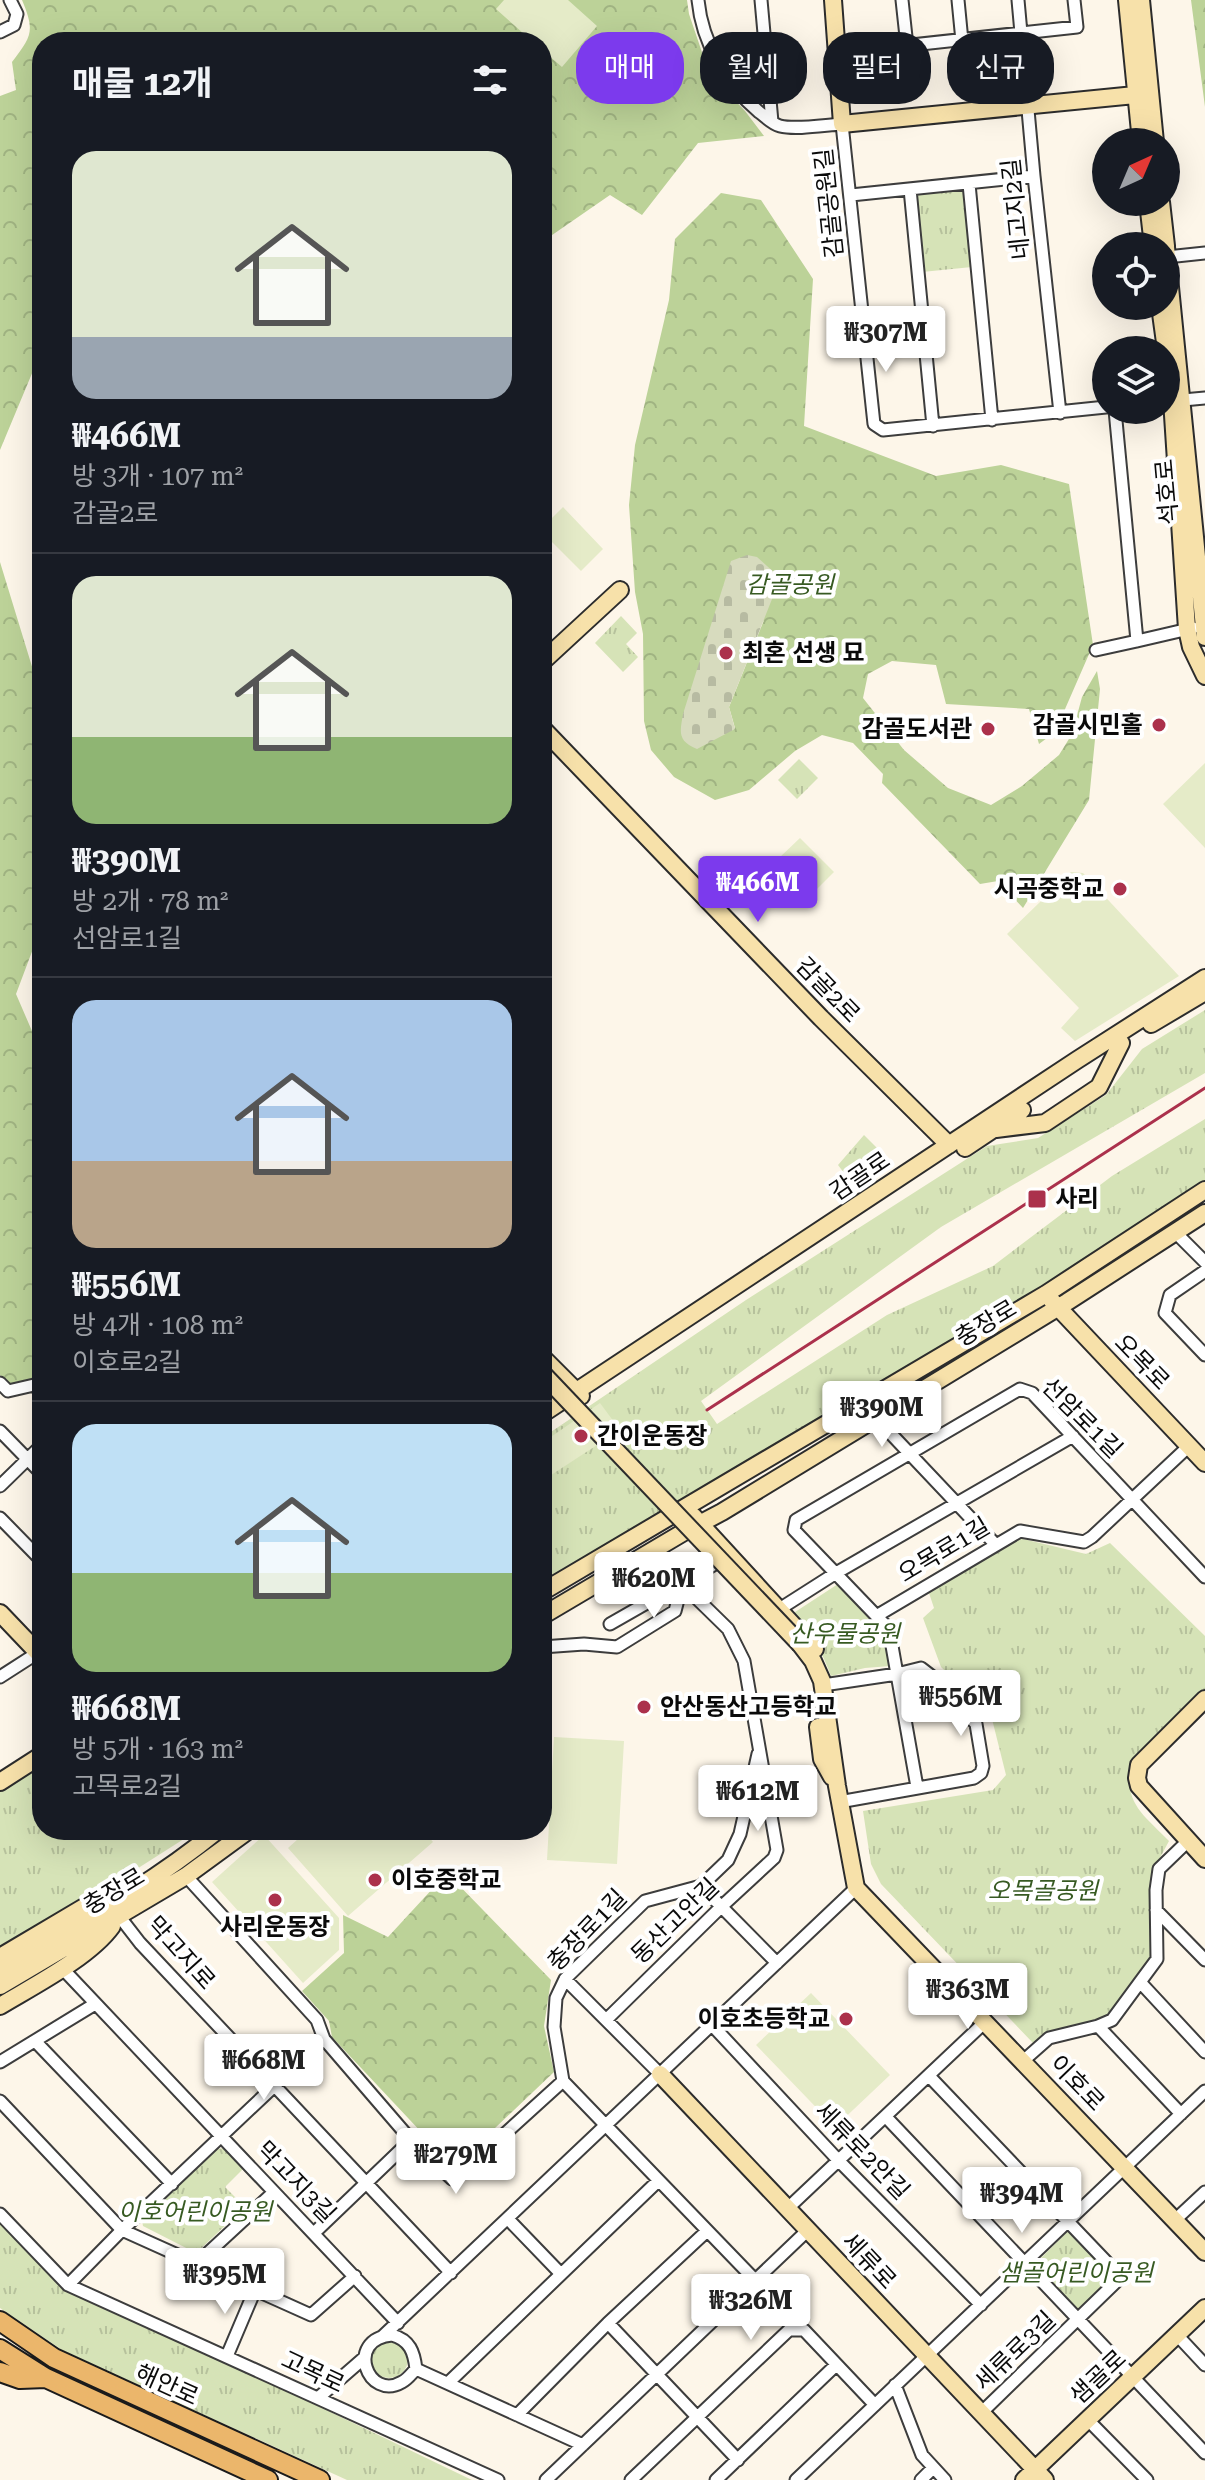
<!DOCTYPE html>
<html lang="ko">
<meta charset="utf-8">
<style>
:root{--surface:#171b24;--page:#242831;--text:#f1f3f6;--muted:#9ea1a6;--line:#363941;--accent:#7c3aed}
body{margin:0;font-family:"Roboto Serif","Noto Sans KR",serif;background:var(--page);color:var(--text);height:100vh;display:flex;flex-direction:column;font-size:30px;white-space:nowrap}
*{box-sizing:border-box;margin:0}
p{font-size:26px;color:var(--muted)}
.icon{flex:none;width:44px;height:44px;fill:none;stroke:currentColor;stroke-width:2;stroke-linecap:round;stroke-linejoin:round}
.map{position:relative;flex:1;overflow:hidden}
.side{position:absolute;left:32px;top:32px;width:520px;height:1808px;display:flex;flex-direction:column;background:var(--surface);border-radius:32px;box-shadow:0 8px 32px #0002}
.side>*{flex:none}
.guide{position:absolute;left:576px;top:32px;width:508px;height:72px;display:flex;gap:16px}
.needle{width:52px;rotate:44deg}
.tools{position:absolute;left:1092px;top:128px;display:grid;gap:16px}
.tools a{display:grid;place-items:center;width:88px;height:88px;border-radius:50%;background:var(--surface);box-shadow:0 8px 32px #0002;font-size:40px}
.price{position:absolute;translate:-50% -68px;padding:0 18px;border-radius:8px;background:#fff;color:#222;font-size:26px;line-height:52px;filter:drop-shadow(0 2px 4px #0008)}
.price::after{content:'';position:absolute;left:50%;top:48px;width:24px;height:18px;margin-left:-12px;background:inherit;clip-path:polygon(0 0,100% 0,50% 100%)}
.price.selected{background:var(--accent);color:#fff}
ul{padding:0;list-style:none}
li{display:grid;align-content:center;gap:16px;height:424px;padding:0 40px}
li+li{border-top:2px solid var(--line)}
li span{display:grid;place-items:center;height:248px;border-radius:24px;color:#555}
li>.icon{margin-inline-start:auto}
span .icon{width:144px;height:144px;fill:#fffc;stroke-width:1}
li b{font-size:34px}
h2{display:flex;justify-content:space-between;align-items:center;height:96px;padding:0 40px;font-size:34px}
.chip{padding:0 28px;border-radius:32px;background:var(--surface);box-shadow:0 8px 32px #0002;font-size:28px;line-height:72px}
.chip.selected{background:var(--accent);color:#fff}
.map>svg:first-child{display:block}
.grass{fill:url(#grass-tufts)}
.forest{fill:url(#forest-crowns);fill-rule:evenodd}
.cemetery{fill:url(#cemetery-stones)}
.pitch{fill:#e5ebc8}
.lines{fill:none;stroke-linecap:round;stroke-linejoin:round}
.street-casing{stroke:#3d3d3d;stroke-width:15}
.secondary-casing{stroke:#2c2c2c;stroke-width:20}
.primary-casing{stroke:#1b1b1b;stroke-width:22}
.street{stroke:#fff;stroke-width:11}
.secondary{stroke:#f7e1aa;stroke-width:16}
.primary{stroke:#ebb66b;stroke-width:18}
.rail{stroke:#ab314c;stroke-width:3}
.secondary-bridge-casing{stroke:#2c2c2c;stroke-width:20;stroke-linecap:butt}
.secondary-bridge{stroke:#f7e1aa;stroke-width:16}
.poi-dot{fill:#ab314c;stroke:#fff;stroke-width:3}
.labels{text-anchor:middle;stroke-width:8;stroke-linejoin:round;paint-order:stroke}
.street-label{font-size:24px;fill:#0a0a0a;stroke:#fff}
.park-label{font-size:24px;font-style:italic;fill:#375a22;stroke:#fff}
.poi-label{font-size:24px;font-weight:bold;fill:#0a0a0a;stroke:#fff;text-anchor:start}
</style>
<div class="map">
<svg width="1205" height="2480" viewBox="0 0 1205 2480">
<defs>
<pattern id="grass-tufts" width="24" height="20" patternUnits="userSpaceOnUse" patternTransform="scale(2)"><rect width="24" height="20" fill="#d6e3b7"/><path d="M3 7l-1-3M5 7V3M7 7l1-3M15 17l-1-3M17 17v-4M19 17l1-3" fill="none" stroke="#b6c19c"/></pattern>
<pattern id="forest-crowns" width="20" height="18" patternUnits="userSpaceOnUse" patternTransform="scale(2)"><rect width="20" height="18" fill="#bcd298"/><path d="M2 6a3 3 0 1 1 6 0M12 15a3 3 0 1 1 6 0" fill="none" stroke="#a0b382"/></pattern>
<pattern id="cemetery-stones" width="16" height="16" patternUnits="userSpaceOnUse" patternTransform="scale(2)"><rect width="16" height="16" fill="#d7dbbe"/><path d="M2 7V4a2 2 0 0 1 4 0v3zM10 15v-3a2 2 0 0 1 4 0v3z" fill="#b7bba2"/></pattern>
</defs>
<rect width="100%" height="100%" fill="#fdf6e9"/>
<path class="grass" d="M 960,189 L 964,193 L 972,267 L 922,272 L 914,198 L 918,194 Z
M 621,616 L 637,633 L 626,644 L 638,657 L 623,672 L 595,643 Z
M 799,759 L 818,778 L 797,799 L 778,780 Z
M 1205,1010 L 1205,1073 L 941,1227 L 701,1401 L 717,1424 L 887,1315 L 993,1266 L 1112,1176 L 1205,1119 L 1205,1182 L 1094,1258 L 542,1582 L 542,1438 L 746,1300 L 987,1146 L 1038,1138 L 1106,1095 L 1142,1049 Z
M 864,1135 L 880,1151 L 844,1173 L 838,1165 Z
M 1019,1538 L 1086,1554 L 1110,1543 L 1205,1636 L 1205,1689 L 1129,1765 C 1126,1806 1143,1814 1169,1841 L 1154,1869 L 1151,1961 L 1102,2021 L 1033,2043 L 881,1884 L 871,1864 L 863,1811 L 993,1790 L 1006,1775 L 991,1715 L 941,1667 L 923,1618 L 934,1608 L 928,1590 Z
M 838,1584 L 860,1604 L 884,1638 L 890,1666 L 865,1668 L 831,1676 C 822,1651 811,1632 792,1614 Z
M 42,1762 L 42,1830 L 198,1830 L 121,1879 L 0,1951 L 0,1790 Z
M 224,2148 L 244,2168 L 225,2187 L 245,2207 L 196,2253 L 143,2226 L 142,2220 L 218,2149 Z
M 0,2217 L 66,2285 L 472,2480 L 347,2480 L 62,2350 L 0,2308 Z
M 1067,2232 L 1072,2232 L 1114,2275 L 1114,2280 L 1083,2311 L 1078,2311 L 1036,2268 L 1036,2263 Z
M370 2359a19 19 0 1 1 38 0a19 19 0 1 1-38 0Z"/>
<path class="forest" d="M 22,0 L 687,0 L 689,14 L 709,73 L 745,111 L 764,136 L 698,143 L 642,215 L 610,195 L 542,242 L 542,42 L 42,42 L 42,357 L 33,371 L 0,450 L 0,96 L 16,90 L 12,62 C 32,36 35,31 22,0 Z
M 1191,0 L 1205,0 L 1205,107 Z
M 721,193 L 761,200 L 813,279 L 804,426 L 936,476 L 1001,465 L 1069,484 L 1093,645 L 1055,732 L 1039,744 L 1029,709 L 946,704 L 936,665 L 892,661 L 868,674 L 863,698 L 904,750 L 948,788 L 991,805 L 1022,786 L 1059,755 L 1072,734 L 1082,697 L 1097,671 L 1100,689 L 1089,800 L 1023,908 L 998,881 L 980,884 L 882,783 L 883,774 L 853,743 L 822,735 L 795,751 L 749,790 L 715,800 L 674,777 L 651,750 L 644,721 L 643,634 L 635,592 L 629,505 L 635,445 L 669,300 L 675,239 ZM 764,620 L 729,707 L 735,728 L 683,714 Z
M 0,562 L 41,696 L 42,706 L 42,925 L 16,994 L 35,1038 L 42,1039 L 42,1385 L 36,1380 L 10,1385 L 0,1375 Z
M 447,1873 L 551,1980 L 544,2026 L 554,2072 L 454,2167 L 332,2037 L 329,2021 L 302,1991 L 344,1953 L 343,1915 L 388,1937 Z"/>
<path class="cemetery" d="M 747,555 L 757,557 L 777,575 L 778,584 L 729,707 L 735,729 L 697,749 C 677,741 680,732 683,714 L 731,561 Z"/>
<path class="pitch" d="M 504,0 L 568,0 L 597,26 L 562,67 L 542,50 L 542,42 L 533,42 L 496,9 Z
M 563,507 L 603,549 L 581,571 L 542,532 L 542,528 Z
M 1205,763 L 1205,848 L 1163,804 Z
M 800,838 L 834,872 L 813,893 L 779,858 Z
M 1071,872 L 1083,873 L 1179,976 L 1075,1041 L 1061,1028 L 1079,1008 L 1007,934 Z
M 600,1403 L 620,1430 L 542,1481 L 542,1443 Z
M 554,1737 L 624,1741 L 617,1864 L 547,1860 Z
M 308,1830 L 423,1830 L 433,1842 L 348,1916 L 288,1848 Z
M 264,1835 L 339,1918 L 339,1950 L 303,1983 L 212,1882 Z
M 811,1993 L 890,2075 L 835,2127 L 756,2045 Z"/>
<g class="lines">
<g class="street-casing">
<path id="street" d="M 698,0 C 702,43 727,85 759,112 C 766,117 772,124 780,126 C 796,130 825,125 842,124 L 874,424 L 883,430 L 1106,407
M 761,0 L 772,122
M 902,0 L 907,46
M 958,0 L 962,41
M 1018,0 L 1034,176 L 1060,413
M 0,32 L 14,25 L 17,14 L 10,0
M 838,53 L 1077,27 L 1074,0
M 969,184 L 992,420
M 910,189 L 933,426
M 851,195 L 1034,176
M 1167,257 L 1205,253
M 1183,400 L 1205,398
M 1115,410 L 1137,641 L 1193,628
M 1096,650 L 1137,641
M 1176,1233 L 1205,1262
M 1205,1271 L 1170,1295 L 1165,1313 L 1205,1355
M 0,1383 L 8,1391 L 34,1385 L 42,1393
M 876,1418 L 996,1545
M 0,1431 L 42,1474
M 0,1486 L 42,1445
M 0,1518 L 42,1561
M 778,1610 L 836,1573 L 1073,1436
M 878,1615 L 1020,1531 L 1084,1542 L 1092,1537 L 1189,1446
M 610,1624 L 715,1564
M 542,1647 L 584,1644 L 617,1647 L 675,1611 L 682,1584
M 0,1677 L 42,1650
M 830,1684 L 897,1674 L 921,1668 L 934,1678 L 976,1724 L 983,1766 L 981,1773 L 974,1778 L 839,1802
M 917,1787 L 889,1629 L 794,1530 L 796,1520 L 1020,1389 L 1032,1393 L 1205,1577
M 186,1876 L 317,2020 L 324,2039 L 411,2140 L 452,2179 L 455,2179 L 563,2081 L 554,2027 L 556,1998 L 565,1979 L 645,1901 L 701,1886
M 701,1886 L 728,1860 L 740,1834 L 758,1754
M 701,1886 L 777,1963
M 1156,1910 L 1205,1960
M 116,1912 L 140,1943 L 451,2273
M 62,1968 L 398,2323
M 565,1979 L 660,2074
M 1140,1982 L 1205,2052
M 606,2020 L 721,1907 L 774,1858 L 777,1850 L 744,1661 L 728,1629 L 682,1584
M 712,2025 L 839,2161 L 981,2305
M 1098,2026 L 1181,2114
M 35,2041 L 172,2184
M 1023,2061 L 1049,2038 L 1098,2026 L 1112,2020 L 1140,1982 L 1157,1959 L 1156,1890 L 1159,1869 L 1188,1841
M 0,2062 L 95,2004
M 929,2076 L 1119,2275 L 1119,2279 L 980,2414
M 563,2081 L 755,2280
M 0,2101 L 122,2230 L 311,2315 L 355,2276
M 886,2117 L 1205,2453
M 787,2209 L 986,2021
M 0,2214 L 68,2285 L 498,2480
M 508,2219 L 561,2274
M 1175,2220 L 1205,2192
M 314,2233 L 411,2140
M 197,2263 L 274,2192
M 68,2285 L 122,2230 L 324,2039
M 608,2323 L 738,2460
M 392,2335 C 410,2340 414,2352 416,2369 C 411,2374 408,2379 402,2382 C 368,2402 344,2339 392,2335 Z
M 1177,2335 L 1205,2365
M 383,2336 L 856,1888
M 227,2356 L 255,2290
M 416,2369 L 583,2445
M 448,2383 L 658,2181
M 895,2385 L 922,2455 L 945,2480
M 318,2398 L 364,2358
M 517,2415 L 608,2323 L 707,2231
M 1088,2420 L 1147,2480
M 546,2480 L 808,2230
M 631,2480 L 789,2330 L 804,2330 L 875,2405
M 716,2480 L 836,2365
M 796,2480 L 1205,2091
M 921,2480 L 933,2468"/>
</g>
<g class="secondary-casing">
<path id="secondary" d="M 833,0 L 842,124 L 1135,95 L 1150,97
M 1127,0 L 1141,142
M 1141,0 L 1155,142
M 1148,202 L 1153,246
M 1161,202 L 1166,246
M 1166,247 L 1205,637
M 1160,306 L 1166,350
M 1166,353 L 1172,400 L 1187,629 L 1191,647 L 1205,676
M 542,662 L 620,590
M 542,728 L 821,1018 L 949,1145
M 1151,1024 L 1205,992
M 996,1129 L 1045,1123 L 1099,1087 L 1121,1043
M 965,1148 L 1022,1110
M 1052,1301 L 1205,1463
M 542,1357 L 581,1396
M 542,1414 L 1077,1060 L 1205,978
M 693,1516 L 815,1649
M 542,1592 L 1046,1294 L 1205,1190
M 0,1613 L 42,1657
M 542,1616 L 684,1532 L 722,1512 L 1067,1302 L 1205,1213
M 800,1644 L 813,1661 L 822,1681 L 837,1786 L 856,1888 L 1205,2252
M 1205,1699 L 1139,1765 L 1137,1778 L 1139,1786 L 1205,1859
M 818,1727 L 822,1759 L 832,1777
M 0,1782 L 42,1755
M 0,1957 L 86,1906 L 107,1904
M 0,1971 C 74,1927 151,1885 218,1830
M 0,1986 L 186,1876 L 249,1830
M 0,2006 C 33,1986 90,1957 112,1926
M 660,2074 L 1045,2480
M 1024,2480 L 1205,2308"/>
</g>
<g class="primary-casing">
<path id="primary" d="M 0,2321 L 54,2358 L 320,2480
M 0,2349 L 46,2378 L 268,2480
M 0,2372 L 20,2379 L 46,2378"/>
</g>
<use href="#street" class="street"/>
<use href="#secondary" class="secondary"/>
<use href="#primary" class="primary"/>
<path class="rail" d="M 707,1410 L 1205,1088"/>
<g class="secondary-bridge-casing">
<path id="secondary-bridge" d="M 542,1373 L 800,1644"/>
</g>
<use href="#secondary-bridge" class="secondary-bridge"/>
</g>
<g class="poi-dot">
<circle cx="726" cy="653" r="8"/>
<circle cx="1159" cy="725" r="8"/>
<circle cx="988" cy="729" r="8"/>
<circle cx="1120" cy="889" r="8"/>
<rect x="1027" y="1189" width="20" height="20" rx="4"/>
<circle cx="581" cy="1436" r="8"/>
<circle cx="644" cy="1707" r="8"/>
<circle cx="375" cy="1880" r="8"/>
<circle cx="275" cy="1900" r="8"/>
<circle cx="846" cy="2019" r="8"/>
</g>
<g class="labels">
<g class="street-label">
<text transform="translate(829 203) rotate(-96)" y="8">감골공원길</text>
<text transform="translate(1016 209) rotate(-96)" y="8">네고지2길</text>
<text transform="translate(1167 492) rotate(-95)" y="8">석호로</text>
<text transform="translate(828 990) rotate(46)" y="8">감골2로</text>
<text transform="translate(860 1176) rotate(-34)" y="8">감골로</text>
<text transform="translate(986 1323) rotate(-31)" y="8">충장로</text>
<text transform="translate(1142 1362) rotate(46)" y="8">오목로</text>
<text transform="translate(1082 1418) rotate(45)" y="8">선암로1길</text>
<text transform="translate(944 1550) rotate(-31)" y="8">오목로1길</text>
<text transform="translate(114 1891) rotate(-31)" y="8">충장로</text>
<text transform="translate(675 1921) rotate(-44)" y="8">동산고안길</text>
<text transform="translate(587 1930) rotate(-46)" y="8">충장로1길</text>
<text transform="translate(181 1953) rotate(48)" y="8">막고지로</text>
<text transform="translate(1077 2083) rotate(46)" y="8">이호로</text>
<text transform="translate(862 2151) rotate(46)" y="8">세류로2안길</text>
<text transform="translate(296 2182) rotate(46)" y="8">막고지3길</text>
<text transform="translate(869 2261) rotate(47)" y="8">세류로</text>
<text transform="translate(1015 2351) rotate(-44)" y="8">세류로3길</text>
<text transform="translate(313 2372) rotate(25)" y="8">고목로</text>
<text transform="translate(1098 2377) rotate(-43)" y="8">샘골로</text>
<text transform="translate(167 2385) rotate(24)" y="8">해안로</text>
</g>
<g class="park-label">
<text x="790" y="593">감골공원</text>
<text x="845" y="1642">산우물공원</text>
<text x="1043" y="1899">오목골공원</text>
<text x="195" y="2220">이호어린이공원</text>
<text x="1076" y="2281">샘골어린이공원</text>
</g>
<g class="poi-label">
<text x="742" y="661">최혼 선생 묘</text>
<text x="1143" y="733" text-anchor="end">감골시민홀</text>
<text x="972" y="737" text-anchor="end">감골도서관</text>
<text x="1104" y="897" text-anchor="end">시곡중학교</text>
<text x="1055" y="1207">사리</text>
<text x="597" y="1444">간이운동장</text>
<text x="660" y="1715">안산동산고등학교</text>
<text x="391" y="1888">이호중학교</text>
<text x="275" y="1935" text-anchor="middle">사리운동장</text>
<text x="830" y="2027" text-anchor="end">이호초등학교</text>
</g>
</g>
</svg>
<div class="tools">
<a><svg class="needle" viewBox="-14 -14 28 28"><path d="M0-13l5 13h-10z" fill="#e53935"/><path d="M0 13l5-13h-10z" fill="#9ea1a6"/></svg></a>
<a><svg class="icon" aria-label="locate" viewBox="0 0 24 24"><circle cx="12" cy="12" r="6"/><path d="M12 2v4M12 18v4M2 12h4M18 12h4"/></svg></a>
<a><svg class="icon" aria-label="layers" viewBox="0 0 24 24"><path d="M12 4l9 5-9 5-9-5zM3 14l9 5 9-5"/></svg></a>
</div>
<b class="price" style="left:886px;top:374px">₩307M</b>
<b class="price selected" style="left:758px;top:924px">₩466M</b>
<b class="price" style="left:882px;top:1449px">₩390M</b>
<b class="price" style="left:654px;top:1620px">₩620M</b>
<b class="price" style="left:961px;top:1738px">₩556M</b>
<b class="price" style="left:758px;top:1833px">₩612M</b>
<b class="price" style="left:968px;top:2031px">₩363M</b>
<b class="price" style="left:264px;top:2102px">₩668M</b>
<b class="price" style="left:456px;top:2196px">₩279M</b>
<b class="price" style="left:1022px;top:2235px">₩394M</b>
<b class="price" style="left:225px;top:2316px">₩395M</b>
<b class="price" style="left:751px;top:2342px">₩326M</b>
<div class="guide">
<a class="chip selected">매매</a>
<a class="chip">월세</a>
<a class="chip">필터</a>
<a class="chip">신규</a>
</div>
<section class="side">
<h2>매물 12개<svg class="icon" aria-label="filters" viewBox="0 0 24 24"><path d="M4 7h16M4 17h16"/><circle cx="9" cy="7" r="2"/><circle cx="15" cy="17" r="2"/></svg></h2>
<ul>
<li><span style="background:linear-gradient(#dfe7d0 75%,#9aa5b1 0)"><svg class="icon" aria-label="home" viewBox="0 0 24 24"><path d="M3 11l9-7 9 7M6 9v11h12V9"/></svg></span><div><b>₩466M</b><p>방 3개 · 107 m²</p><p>감골2로</p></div></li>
<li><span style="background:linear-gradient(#dfe7d0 65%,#8fb573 0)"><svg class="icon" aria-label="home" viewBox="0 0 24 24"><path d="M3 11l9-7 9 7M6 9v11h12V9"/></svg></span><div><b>₩390M</b><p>방 2개 · 78 m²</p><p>선암로1길</p></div></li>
<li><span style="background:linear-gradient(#a9c7e8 65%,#b9a48a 0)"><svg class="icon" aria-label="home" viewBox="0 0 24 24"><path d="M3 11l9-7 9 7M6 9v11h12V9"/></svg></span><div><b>₩556M</b><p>방 4개 · 108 m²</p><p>이호로2길</p></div></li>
<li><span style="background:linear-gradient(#bfe0f5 60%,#8fb573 0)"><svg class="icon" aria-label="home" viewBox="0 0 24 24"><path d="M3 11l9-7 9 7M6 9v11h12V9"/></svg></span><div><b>₩668M</b><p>방 5개 · 163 m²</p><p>고목로2길</p></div></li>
</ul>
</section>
</div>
